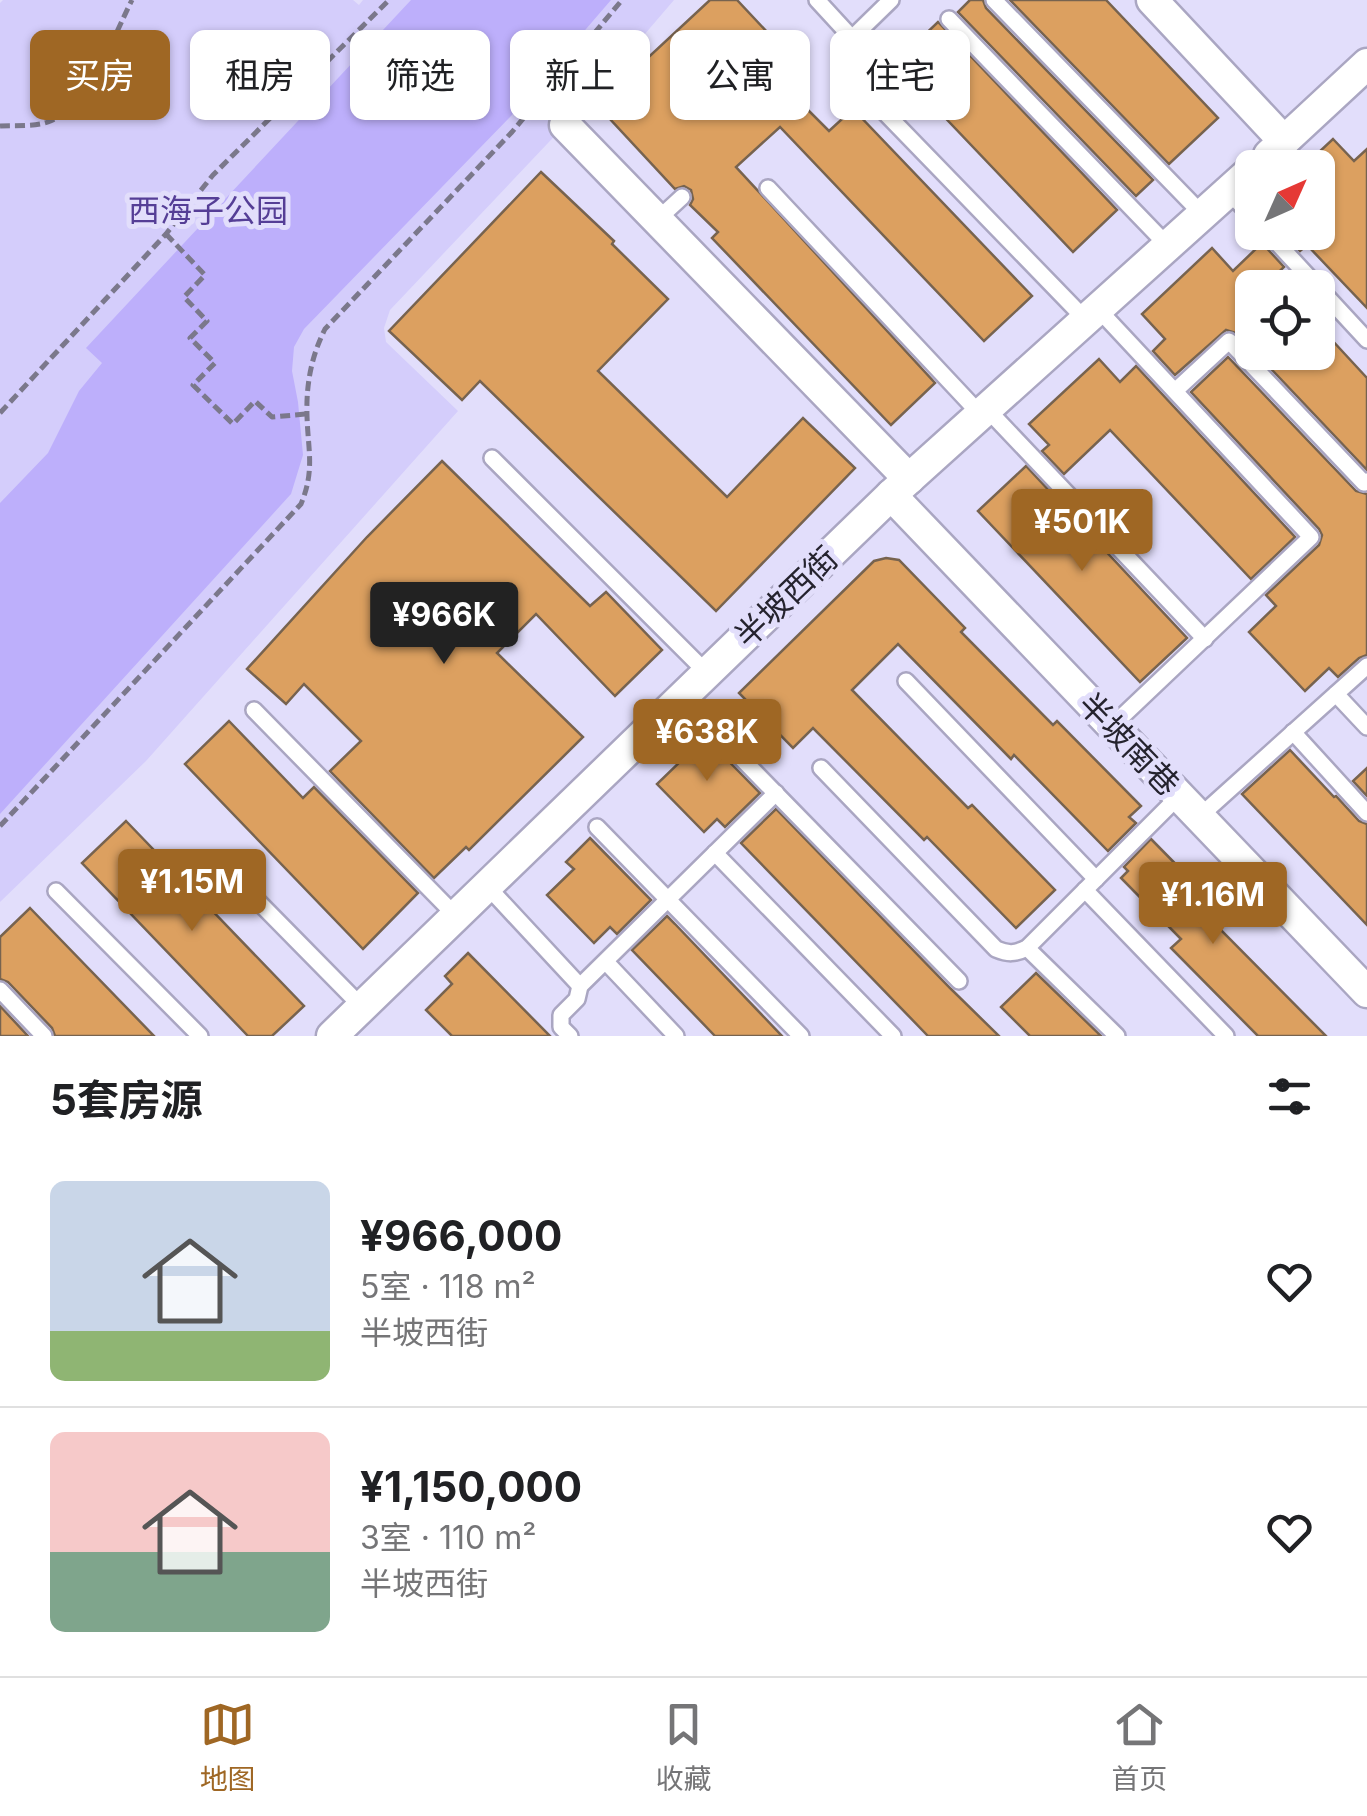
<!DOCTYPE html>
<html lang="zh">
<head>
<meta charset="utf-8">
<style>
	:root { --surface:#fff; --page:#f6f6f6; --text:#202124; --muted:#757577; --line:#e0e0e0; --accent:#9f6724 }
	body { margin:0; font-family:Inter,"Noto Sans SC",sans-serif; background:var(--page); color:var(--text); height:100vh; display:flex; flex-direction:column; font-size:38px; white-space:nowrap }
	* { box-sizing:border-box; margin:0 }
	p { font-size:32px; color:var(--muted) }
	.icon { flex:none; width:55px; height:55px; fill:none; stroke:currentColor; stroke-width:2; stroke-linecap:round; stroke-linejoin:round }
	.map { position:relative; height:1036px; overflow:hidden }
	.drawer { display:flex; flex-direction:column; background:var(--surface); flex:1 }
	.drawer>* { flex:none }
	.top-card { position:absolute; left:30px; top:30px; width:1308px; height:90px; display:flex; gap:20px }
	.needle { width:65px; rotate:45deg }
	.tools { position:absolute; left:1235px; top:150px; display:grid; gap:20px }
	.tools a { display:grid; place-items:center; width:100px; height:100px; border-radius:15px; background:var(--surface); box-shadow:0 2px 8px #0004; font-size:50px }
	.price { position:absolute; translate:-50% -85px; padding:0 22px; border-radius:10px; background:var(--accent); color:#fff; font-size:32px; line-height:65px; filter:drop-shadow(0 2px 5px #0008) }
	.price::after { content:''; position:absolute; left:50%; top:60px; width:30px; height:22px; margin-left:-15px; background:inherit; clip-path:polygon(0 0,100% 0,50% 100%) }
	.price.current { background:#222; color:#fff }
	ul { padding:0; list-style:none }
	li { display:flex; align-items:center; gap:30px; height:250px; padding:0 50px }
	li+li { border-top:2px solid var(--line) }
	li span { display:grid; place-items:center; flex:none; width:280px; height:200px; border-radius:15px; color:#555 }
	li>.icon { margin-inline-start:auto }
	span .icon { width:120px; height:120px; fill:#fffc; stroke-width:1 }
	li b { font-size:42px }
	h2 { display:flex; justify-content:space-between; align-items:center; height:120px; padding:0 50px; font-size:42px }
	.pill { padding:0 35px; border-radius:15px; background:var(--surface); box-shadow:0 2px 8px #0004; font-size:35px; line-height:90px }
	.pill.current { background:var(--accent); color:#fff }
	.tab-bar { display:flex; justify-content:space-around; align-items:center; height:140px; border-top:2px solid var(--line); background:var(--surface); font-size:28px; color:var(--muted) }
	.tab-bar a { display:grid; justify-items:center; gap:5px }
	.tab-bar .current { color:var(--accent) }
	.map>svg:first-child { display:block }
	.green { fill:#d4cdfb }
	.water { fill:#bdaffb }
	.building { fill:#dca060; stroke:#77634f; stroke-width:2.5 }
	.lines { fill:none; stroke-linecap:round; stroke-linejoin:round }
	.service-casing { stroke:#aaa6c2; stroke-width:20 }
	.minor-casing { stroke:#aaa6c2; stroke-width:35 }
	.path { stroke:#7b788b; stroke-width:5; stroke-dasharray:10 5; stroke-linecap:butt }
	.service { stroke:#fff; stroke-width:15 }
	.minor { stroke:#fff; stroke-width:30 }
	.labels { text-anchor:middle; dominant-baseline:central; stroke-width:10; stroke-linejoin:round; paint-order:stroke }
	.park-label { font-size:32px; fill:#553e96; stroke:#e2defb }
	.street-label { font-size:32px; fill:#25232e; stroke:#e2defb }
</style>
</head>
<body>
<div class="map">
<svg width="1367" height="1036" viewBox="0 0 1367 1036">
	<rect width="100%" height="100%" fill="#e2defb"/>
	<!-- green -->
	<polygon class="green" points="3,0 353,0 359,5 363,0 674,0 584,105 390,310 384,328 386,342 458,411 146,761 0,902 0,3"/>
	<!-- water -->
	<polygon class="water" points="411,0 611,0 511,116 304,329 294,347 292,371 298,402 303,455 291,494 0,814 0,503 48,453 79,391 102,363 86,348"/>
	<!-- building -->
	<g class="building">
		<polygon points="710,0 737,0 800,67 782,84 829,131 853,109 1032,296 984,341 780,127 736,167 935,383 891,425 712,238 718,232 690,205 693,199 691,190 684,186 675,189 597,105"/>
		<polygon points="970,0 983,0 986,8 1153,180 1136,196 958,12"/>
		<polygon points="1010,0 1106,0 1218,118 1169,164"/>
		<polygon points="938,22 1117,210 1073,252 894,64"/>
		<polygon points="1333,139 1354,161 1367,149 1367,308 1307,245 1300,251 1283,232 1318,232 1318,153"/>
		<polygon points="541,172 614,241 612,244 668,299 598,371 727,497 803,418 855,468 716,611 480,381 462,400 389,331"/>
		<polygon points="1262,243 1284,267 1262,288 1252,288 1252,349 1236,333 1226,330 1175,375 1153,351 1165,339 1142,314 1212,248 1233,271"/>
		<polygon points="1318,325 1367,378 1367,470 1255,352 1318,352"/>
		<polygon points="1228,357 1356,491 1367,494 1367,655 1359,658 1338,677 1329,668 1305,691 1249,632 1276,606 1266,595 1319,545 1322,535 1319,529 1191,392"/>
		<polygon points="1099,359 1120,382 1136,366 1295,537 1251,579 1110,430 1064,474 1042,451 1049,445 1029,424"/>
		<polygon points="442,461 590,606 606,592 662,650 615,696 536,614 497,653 583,737 469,850 466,847 434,878 330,771 361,741 304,684 286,704 247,669 367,537"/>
		<polygon points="1026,466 1187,638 1140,682 978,511"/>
		<polygon points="886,558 899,560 965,628 961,632 1053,725 1057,721 1141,806 1129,817 1136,823 1108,851 1014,755 1011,759 898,644 852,690 968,808 972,805 1055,890 1016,928 927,837 924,840 813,728 793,748 739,693 874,561"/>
		<polygon points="229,721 303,798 314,787 418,893 363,949 185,764"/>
		<polygon points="698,730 760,793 725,827 717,819 704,832 657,784 684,758 676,751"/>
		<polygon points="1290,750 1334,797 1336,796 1359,821 1367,824 1367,925 1242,794"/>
		<polygon points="1367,768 1367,796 1353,781"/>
		<polygon points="776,809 951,989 999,1036 928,1036 741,843"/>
		<polygon points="126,821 304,1006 272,1036 248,1036 82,863"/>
		<polygon points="590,838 651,900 617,934 610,927 594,943 547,895 574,869 566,862"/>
		<polygon points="1151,839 1215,904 1205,914 1326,1036 1258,1036 1171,948 1181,939 1121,878 1128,871 1124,867"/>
		<polygon points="30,908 154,1036 55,1036 52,1028 8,982 0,979 0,937"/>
		<polygon points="667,916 675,924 782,1036 715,1036 632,950"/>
		<polygon points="468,953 550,1036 452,1036 426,1010 452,984 445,976"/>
		<polygon points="1036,973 1101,1036 1030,1036 1001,1007"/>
		<polygon points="0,1006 28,1036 0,1036"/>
	</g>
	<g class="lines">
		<!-- service casing -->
		<g class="service-casing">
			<g id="service">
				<polyline points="817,0 852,38 891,0"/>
				<polyline points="994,0 1203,215"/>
				<polyline points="949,19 1168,246"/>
				<polyline points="862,89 1085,319"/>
				<polyline points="768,188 980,414"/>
				<polyline points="1229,192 1252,217"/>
				<polyline points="657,220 682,197"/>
				<polyline points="1267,232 1367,340"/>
				<polyline points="1098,309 1311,537 1112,726"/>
				<polyline points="1175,391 1229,341 1364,483 1367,481"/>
				<polyline points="986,408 1205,639"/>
				<polyline points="492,458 707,673"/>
				<polyline points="906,681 1096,879"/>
				<polyline points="1336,694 1367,727"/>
				<polyline points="254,710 456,916"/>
				<polyline points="704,720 959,981"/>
				<polyline points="1293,732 1367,813"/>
				<path d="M821 768 996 949C1008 954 1015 954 1027 948L1179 796"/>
				<polyline points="1199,817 1367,666"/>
				<polyline points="597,827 801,1036"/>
				<polyline points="715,853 893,1036"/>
				<polyline points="231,874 362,1007"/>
				<polyline points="487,886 580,986"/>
				<polyline points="1085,890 1226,1036"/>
				<polyline points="56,891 200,1036"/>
				<polyline points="1027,948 1117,1036"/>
				<polyline points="606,962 676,1036"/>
				<polyline points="0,990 44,1036"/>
				<polyline points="570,1036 561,1027 561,1015 577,999 580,986 776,793"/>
			</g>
		</g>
		<!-- minor casing -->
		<g class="minor-casing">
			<g id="minor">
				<polyline points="1152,0 1284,141"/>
				<polyline points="565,125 909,479"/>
				<polyline points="1269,155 1367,64"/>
				<polyline points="891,495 1367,992"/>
				<polyline points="332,1036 891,495 1252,170"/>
			</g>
		</g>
		<!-- path -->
		<g class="path">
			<path d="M0 126C14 125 34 127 48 122 89 107 113 37 132 0"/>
			<polyline points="166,234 205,275 184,297 207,321 190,338 215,363 193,385 233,424 255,401 272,417 306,414"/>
			<polyline points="0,413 166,234 213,175 389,0"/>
			<path d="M0 826 301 504C315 470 308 451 307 416 306 385 311 357 325 329L512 132 622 0"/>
		</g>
		<!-- service -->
		<use href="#service" class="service"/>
		<!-- minor -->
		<use href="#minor" class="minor"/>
	</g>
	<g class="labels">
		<!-- park labels -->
		<g class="park-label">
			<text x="208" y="210">西海子公园</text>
		</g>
		<!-- street labels -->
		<g class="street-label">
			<text transform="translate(786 597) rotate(-44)">半坡西街</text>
			<text transform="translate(1129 744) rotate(46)">半坡南巷</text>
		</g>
	</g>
</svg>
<div class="tools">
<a><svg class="needle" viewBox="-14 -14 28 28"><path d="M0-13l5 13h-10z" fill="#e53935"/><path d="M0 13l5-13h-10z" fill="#757577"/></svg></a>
<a><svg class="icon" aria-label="locate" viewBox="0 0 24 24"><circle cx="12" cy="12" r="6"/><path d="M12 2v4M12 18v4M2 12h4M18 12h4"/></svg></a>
</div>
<b class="price" style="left:1082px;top:574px">¥501K</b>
<b class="price current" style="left:444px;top:667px">¥966K</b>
<b class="price" style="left:707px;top:784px">¥638K</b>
<b class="price" style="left:192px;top:934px">¥1.15M</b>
<b class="price" style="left:1213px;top:947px">¥1.16M</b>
<div class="top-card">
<a class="pill current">买房</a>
<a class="pill">租房</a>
<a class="pill">筛选</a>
<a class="pill">新上</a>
<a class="pill">公寓</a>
<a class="pill">住宅</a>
</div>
</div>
<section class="drawer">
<h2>5套房源<svg class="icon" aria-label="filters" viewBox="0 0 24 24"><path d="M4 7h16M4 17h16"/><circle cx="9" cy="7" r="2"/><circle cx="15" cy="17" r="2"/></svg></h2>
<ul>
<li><span style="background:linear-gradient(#c9d6e8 75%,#8fb573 0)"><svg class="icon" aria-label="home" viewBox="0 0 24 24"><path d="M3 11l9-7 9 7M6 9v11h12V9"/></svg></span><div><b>¥966,000</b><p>5室 · 118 m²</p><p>半坡西街</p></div><svg class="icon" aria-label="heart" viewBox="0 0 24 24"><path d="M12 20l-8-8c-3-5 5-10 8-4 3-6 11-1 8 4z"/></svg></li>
<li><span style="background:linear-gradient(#f6c9c9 60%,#7fa58c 0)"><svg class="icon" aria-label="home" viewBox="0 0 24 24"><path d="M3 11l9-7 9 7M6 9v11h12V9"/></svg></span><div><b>¥1,150,000</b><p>3室 · 110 m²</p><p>半坡西街</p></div><svg class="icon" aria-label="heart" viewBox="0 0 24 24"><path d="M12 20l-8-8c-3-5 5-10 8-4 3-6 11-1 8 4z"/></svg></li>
</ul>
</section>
<nav class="tab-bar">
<a class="current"><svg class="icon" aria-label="map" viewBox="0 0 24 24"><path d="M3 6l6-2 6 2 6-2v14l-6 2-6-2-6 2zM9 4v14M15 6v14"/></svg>地图</a>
<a><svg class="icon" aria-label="saved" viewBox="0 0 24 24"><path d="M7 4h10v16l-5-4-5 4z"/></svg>收藏</a>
<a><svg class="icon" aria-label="home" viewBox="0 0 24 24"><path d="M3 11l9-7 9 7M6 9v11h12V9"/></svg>首页</a>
</nav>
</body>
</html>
